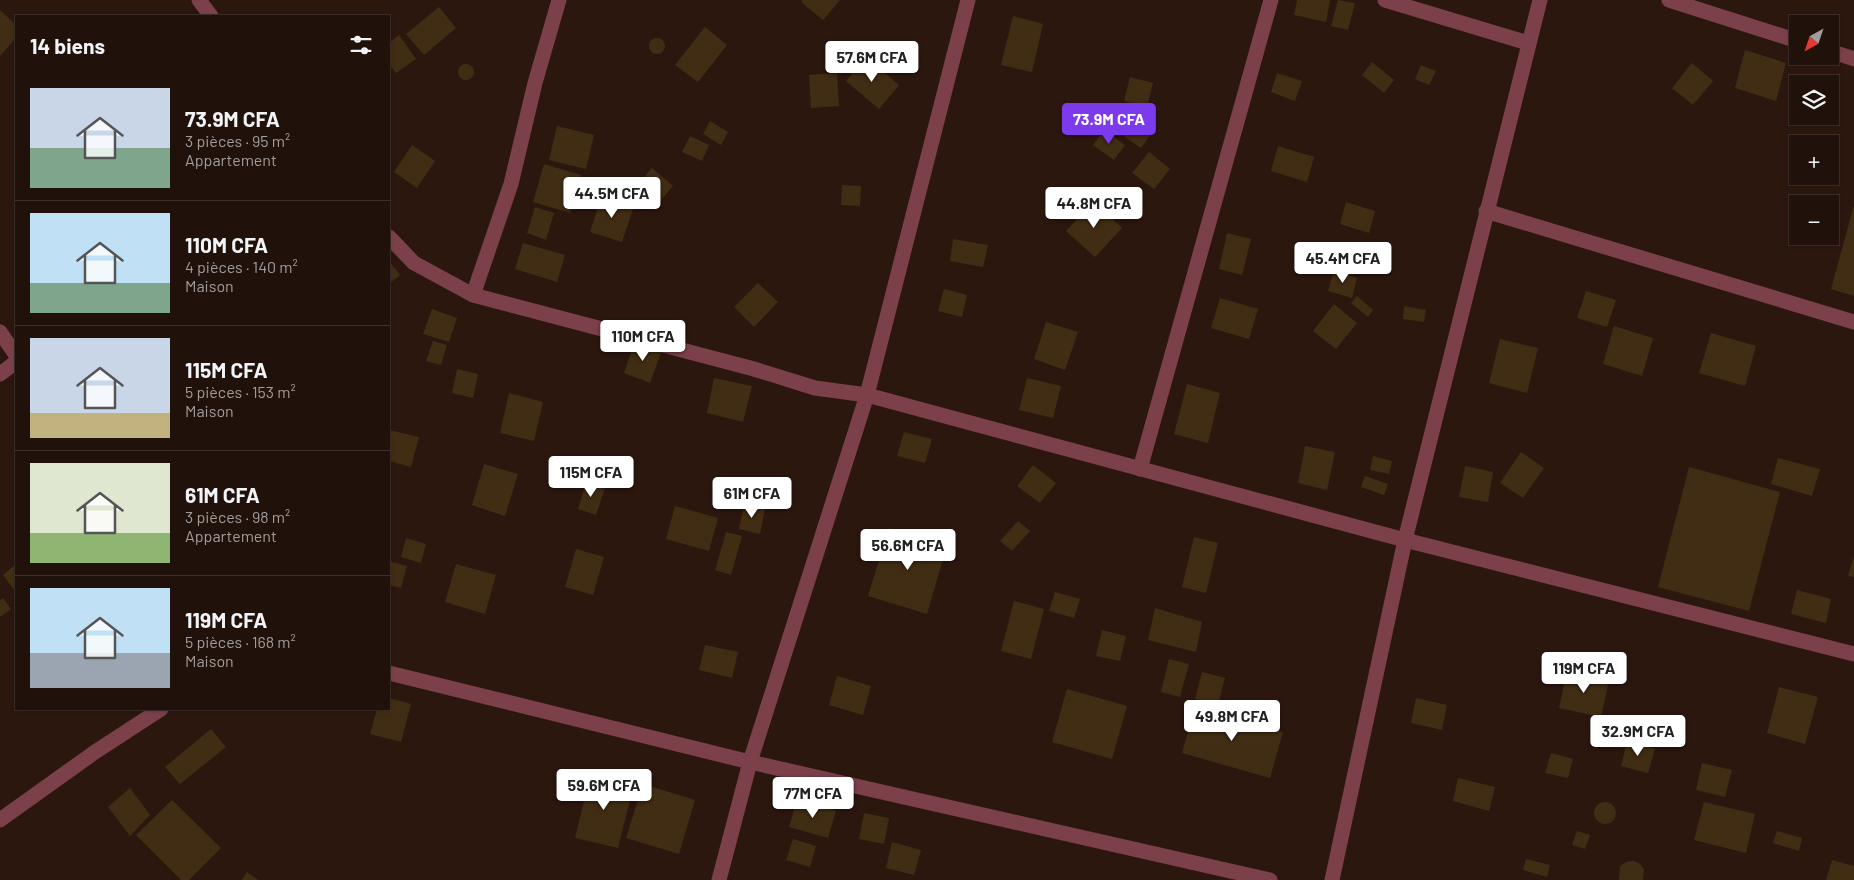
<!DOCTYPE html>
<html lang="fr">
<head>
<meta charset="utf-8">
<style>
	:root { --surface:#21110b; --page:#2d1f19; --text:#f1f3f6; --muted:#a29d9d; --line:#3e312c; --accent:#7c3aed }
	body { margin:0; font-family:Barlow,sans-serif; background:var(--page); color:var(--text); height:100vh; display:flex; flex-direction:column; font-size:19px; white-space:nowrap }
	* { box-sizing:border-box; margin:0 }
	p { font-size:16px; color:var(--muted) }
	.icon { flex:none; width:28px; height:28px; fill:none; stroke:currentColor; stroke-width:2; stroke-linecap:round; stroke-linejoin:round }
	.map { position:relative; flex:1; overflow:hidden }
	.sheet { position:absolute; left:15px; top:15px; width:375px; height:695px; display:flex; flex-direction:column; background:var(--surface); border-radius:0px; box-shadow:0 1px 4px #0004,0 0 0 1px var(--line) }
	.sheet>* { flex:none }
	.needle { width:32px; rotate:220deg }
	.fabs { position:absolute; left:1789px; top:15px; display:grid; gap:10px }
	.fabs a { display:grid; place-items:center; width:50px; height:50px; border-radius:0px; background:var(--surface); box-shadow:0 1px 4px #0004,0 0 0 1px var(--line); font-size:25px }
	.price { position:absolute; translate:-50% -42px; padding:0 11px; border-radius:5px; background:#fff; color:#222; font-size:16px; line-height:32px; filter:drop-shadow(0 1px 2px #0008) }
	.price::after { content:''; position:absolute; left:50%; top:30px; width:15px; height:11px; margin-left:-8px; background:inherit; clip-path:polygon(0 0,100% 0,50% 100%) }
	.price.active { background:var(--accent); color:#fff }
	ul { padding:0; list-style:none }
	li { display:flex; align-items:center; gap:15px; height:125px; padding:0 15px }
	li+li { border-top:1px solid var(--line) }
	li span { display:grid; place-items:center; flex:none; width:140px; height:100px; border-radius:0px; color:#555 }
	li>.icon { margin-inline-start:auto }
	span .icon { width:60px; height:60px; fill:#fffc; stroke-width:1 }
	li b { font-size:21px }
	h2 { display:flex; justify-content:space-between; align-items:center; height:60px; padding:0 15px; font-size:21px }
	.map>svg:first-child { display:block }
	.building { fill:#412d13 }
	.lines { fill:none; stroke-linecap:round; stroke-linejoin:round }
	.street { stroke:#7c404b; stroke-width:15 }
</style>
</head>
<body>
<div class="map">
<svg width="1854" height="880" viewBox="0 0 1854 880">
	<rect width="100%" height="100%" fill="#2c170f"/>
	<!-- building -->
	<g class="building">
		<polygon points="802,0 840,0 823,20 801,2"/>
		<polygon points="1297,0 1330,0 1326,22 1294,15"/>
		<polygon points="1338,0 1355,3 1348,30 1331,26"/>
		<polygon points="439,7 456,28 424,55 406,34"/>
		<polygon points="0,10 16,25 16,38 0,56"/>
		<polygon points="1013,16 1043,24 1032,72 1001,65"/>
		<polygon points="705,27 727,45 698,82 675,65"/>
		<polygon points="399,35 416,59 396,73 389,64 389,43"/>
		<circle cx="657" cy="46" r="8"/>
		<polygon points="1745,50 1786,63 1776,101 1735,88"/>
		<polygon points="866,57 899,85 879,109 846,81"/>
		<polygon points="1372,62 1394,80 1384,93 1362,75"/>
		<polygon points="1692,63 1713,81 1693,105 1672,88"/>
		<circle cx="466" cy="72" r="8"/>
		<polygon points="1421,65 1436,71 1429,85 1415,79"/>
		<polygon points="837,73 839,106 811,108 809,75"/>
		<polygon points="1277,73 1302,81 1295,101 1271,92"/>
		<polygon points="1130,77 1153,83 1147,107 1124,101"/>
		<polygon points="1135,117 1154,130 1141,148 1122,135"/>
		<polygon points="710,121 728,132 721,145 703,134"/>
		<polygon points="557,126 594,135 586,169 549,160"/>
		<polygon points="1104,130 1125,145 1114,160 1093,145"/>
		<polygon points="690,136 709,145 702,161 682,152"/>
		<polygon points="412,145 435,161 417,188 394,172"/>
		<polygon points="1278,146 1314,157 1307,182 1271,171"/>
		<polygon points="1149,152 1170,169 1154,189 1132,173"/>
		<polygon points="544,164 581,175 570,213 533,202"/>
		<polygon points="652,168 673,186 654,208 633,190"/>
		<polygon points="842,185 861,186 860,206 841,205"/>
		<polygon points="602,195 634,206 622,242 590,232"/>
		<polygon points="1094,201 1122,228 1095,257 1066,231"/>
		<polygon points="1346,202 1375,211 1369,233 1340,224"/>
		<polygon points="1854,205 1854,296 1831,289"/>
		<polygon points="535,207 554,213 546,240 527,233"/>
		<polygon points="1227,233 1251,239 1242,275 1219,269"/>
		<polygon points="953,239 988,245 983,267 950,261"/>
		<polygon points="523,243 565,255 557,282 515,269"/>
		<polygon points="389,261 400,275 389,284"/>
		<polygon points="1334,270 1357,278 1352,298 1328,291"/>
		<polygon points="758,283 778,302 754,327 734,307"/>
		<polygon points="944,289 967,295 962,317 938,311"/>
		<polygon points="1586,291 1616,300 1607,327 1577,318"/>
		<polygon points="1357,296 1373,310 1368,317 1351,303"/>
		<polygon points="1220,298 1258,309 1249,339 1211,328"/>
		<polygon points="1334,304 1357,323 1336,349 1313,331"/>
		<polygon points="1404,306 1426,310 1424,322 1403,319"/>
		<polygon points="432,309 457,318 449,342 423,334"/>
		<polygon points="1046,322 1078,332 1065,370 1034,359"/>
		<polygon points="1614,326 1653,338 1642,376 1603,364"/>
		<polygon points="1711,333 1756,346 1745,386 1699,373"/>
		<polygon points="1500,339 1538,348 1527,393 1489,383"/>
		<polygon points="433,341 447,345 441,365 426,361"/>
		<polygon points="635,341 662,350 650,383 624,373"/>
		<polygon points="457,369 478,374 473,398 452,393"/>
		<polygon points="714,378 752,386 743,422 707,413"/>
		<polygon points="1027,378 1061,386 1053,418 1019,410"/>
		<polygon points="1187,384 1220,393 1208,443 1174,434"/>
		<polygon points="509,393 543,402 534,441 500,433"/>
		<polygon points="389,430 419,437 411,467 389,461"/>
		<polygon points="904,432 932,439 925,463 897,456"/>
		<polygon points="1305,446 1335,452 1327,490 1298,483"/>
		<polygon points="1521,452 1544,468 1523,498 1500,483"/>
		<polygon points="1373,456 1392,461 1389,474 1370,470"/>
		<polygon points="1778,458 1820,469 1812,496 1771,484"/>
		<polygon points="484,464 518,474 505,516 472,505"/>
		<polygon points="1033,465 1056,483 1040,503 1017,486"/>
		<polygon points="1465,466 1493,472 1488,502 1459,497"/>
		<polygon points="1689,467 1780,492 1749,611 1658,587"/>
		<polygon points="1365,476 1388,484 1384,495 1361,487"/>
		<polygon points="586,482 605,488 596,515 578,509"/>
		<polygon points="744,505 765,509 760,534 739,529"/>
		<polygon points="675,506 718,518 709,551 666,539"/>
		<polygon points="1018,521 1030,531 1012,551 1000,541"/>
		<polygon points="889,528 947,546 927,614 868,596"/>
		<polygon points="726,532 742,536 731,575 715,570"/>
		<polygon points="1194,537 1218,543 1206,593 1182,587"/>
		<polygon points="406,538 426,544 421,563 401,557"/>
		<polygon points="576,549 604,557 593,595 565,587"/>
		<polygon points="1854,556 1854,577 1848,576"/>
		<polygon points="389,561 407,566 401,588 389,585"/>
		<polygon points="16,564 16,592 3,575"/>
		<polygon points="456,564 496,575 485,614 445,602"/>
		<polygon points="1797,590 1831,599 1826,623 1791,614"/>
		<polygon points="1055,592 1080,599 1074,618 1049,611"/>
		<polygon points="3,598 11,609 0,617 0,600"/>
		<polygon points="1014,601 1044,609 1031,659 1001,651"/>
		<polygon points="1155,608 1202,622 1196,652 1148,640"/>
		<polygon points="1102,630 1126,636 1120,661 1096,656"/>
		<polygon points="705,645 738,652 732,678 699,670"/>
		<polygon points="1169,659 1189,664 1180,697 1161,692"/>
		<polygon points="1567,671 1609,680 1601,717 1559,708"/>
		<polygon points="1202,672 1225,678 1218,705 1195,699"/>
		<polygon points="837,676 871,686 863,715 829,705"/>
		<polygon points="1779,687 1818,697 1805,744 1767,733"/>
		<polygon points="1067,689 1127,706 1112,759 1052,742"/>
		<polygon points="389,698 411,704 401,742 370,734 377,709 389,709"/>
		<polygon points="1416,698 1447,705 1442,730 1411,723"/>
		<polygon points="1195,707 1283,732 1270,778 1182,753"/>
		<polygon points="211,729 226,747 180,784 165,767"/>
		<polygon points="1627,742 1655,749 1648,773 1621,766"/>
		<polygon points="1551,753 1573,759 1568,778 1545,773"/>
		<polygon points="1702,763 1732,770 1725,797 1696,790"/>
		<polygon points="591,773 634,784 618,848 575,838"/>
		<polygon points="1458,778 1495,787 1489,811 1453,801"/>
		<polygon points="643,784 695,800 679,854 626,838"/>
		<polygon points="130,788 150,815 130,836 108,807"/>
		<polygon points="172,800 221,848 189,880 181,880 136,835"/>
		<polygon points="797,800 836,811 828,838 789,827"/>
		<polygon points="1704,802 1755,814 1746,853 1694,840"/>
		<circle cx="1605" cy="813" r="11"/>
		<polygon points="864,813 889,818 884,844 859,839"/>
		<polygon points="1577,831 1590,835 1585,849 1572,845"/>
		<polygon points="1777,831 1802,838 1799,851 1773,843"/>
		<polygon points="793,839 816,846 810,867 786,860"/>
		<polygon points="892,842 921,850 914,875 886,868"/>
		<polygon points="1526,859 1550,865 1547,877 1523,870"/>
		<polygon points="1832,860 1854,866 1854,880 1826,880"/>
		<polygon points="1633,861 1639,863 1644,869 1643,880 1619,880 1620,866 1626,862"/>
		<polygon points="247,872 258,880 242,880"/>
	</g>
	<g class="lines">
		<!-- street -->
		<g class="street">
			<polyline points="199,0 211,16"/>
			<polyline points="1385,0 1528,43"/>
			<polyline points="1669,0 1798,41"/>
			<polyline points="1830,51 1854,59"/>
			<polyline points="1486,211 1854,322"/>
			<polyline points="389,237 414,263 473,295 511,184 535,83 559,0"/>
			<polyline points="473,295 754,369 815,388 867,395 1405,540 1854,654"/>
			<polyline points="0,332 16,355"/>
			<polyline points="0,374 16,362"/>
			<polyline points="1140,469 1271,0"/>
			<polyline points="389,673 750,762 1270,880"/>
			<polyline points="0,820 95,752 161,709"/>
			<polyline points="719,880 750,762 867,395 968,0"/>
			<polyline points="1332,880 1405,540 1540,0"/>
		</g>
	</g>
</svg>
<div class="fabs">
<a><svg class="needle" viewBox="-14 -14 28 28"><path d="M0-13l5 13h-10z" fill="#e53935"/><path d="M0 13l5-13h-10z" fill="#a29d9d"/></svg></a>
<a><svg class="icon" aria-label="layers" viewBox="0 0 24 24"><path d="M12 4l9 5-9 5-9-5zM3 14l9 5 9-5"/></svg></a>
<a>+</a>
<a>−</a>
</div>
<b class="price" style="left:872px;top:83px">57.6M CFA</b>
<b class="price active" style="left:1109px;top:145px">73.9M CFA</b>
<b class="price" style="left:612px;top:219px">44.5M CFA</b>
<b class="price" style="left:1094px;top:229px">44.8M CFA</b>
<b class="price" style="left:1343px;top:284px">45.4M CFA</b>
<b class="price" style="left:643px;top:362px">110M CFA</b>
<b class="price" style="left:591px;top:498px">115M CFA</b>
<b class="price" style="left:752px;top:519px">61M CFA</b>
<b class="price" style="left:908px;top:571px">56.6M CFA</b>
<b class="price" style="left:1584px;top:694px">119M CFA</b>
<b class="price" style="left:1232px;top:742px">49.8M CFA</b>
<b class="price" style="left:1638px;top:757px">32.9M CFA</b>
<b class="price" style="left:604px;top:811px">59.6M CFA</b>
<b class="price" style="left:813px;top:819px">77M CFA</b>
<section class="sheet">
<h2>14 biens<svg class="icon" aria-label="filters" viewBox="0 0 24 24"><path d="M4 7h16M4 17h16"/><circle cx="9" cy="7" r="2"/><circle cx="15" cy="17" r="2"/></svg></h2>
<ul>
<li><span style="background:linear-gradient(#c9d6e8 60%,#7fa58c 0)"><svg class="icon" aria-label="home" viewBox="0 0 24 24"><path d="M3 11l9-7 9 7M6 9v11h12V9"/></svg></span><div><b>73.9M CFA</b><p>3 pièces · 95 m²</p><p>Appartement</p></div></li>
<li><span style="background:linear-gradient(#bfe0f5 70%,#7fa58c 0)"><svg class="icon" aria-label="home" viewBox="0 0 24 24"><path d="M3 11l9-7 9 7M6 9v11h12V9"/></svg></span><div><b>110M CFA</b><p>4 pièces · 140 m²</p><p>Maison</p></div></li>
<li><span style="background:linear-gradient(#c9d6e8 75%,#c2b280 0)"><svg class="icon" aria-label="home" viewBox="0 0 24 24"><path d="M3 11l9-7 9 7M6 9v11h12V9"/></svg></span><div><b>115M CFA</b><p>5 pièces · 153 m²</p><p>Maison</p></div></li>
<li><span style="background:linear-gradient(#dfe7d0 70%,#8fb573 0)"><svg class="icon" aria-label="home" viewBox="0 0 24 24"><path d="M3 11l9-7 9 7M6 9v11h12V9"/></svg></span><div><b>61M CFA</b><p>3 pièces · 98 m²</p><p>Appartement</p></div></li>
<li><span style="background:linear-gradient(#bfe0f5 65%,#9aa5b1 0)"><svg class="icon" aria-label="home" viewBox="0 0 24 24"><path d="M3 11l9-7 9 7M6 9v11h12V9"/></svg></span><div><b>119M CFA</b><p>5 pièces · 168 m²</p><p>Maison</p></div></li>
</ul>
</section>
</div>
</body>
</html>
